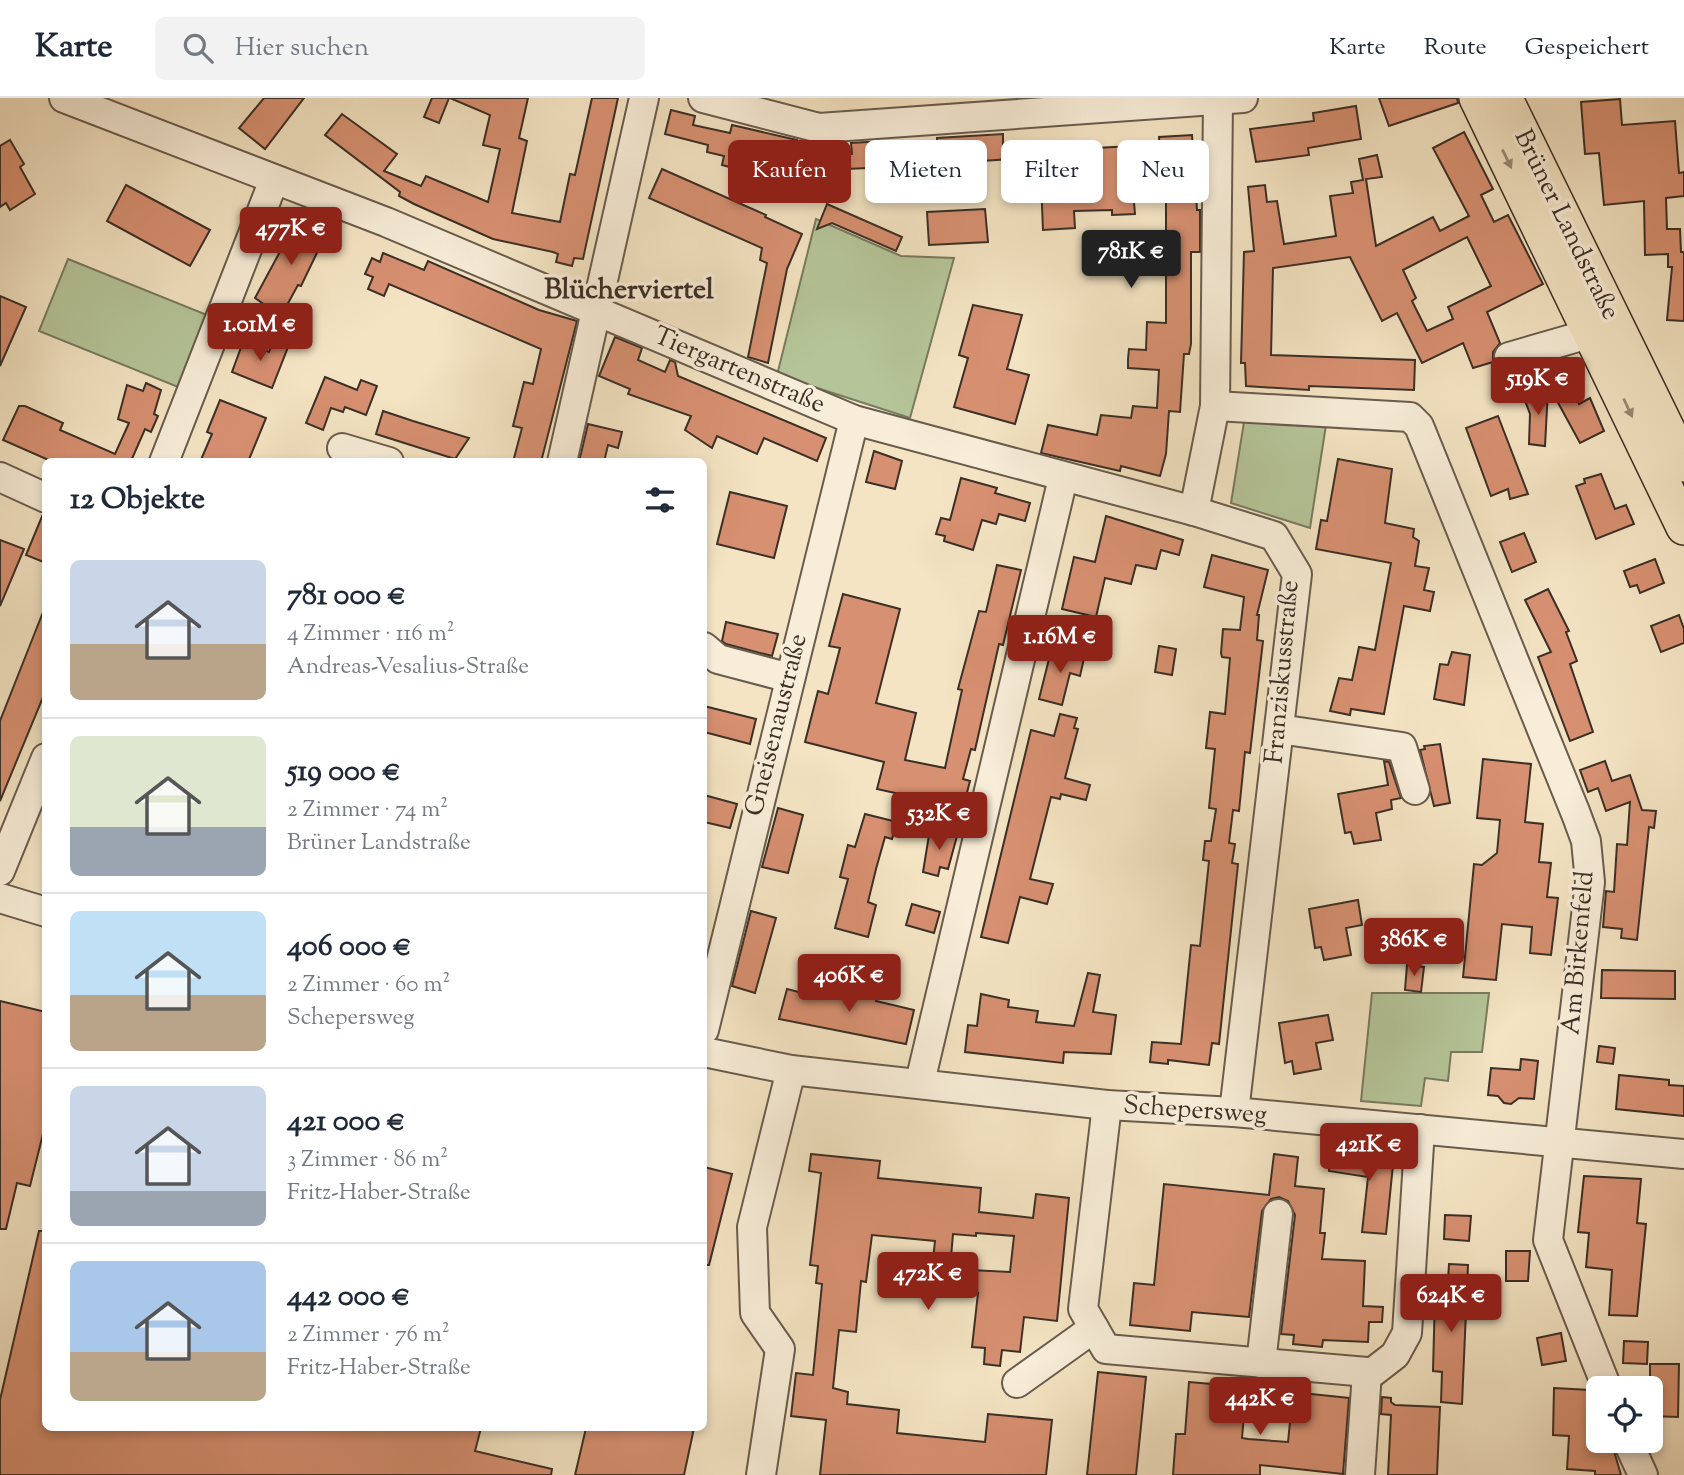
<!DOCTYPE html>
<html lang="de">
<head>
<meta charset="utf-8">
<style>
	:root { --surface:#fff; --page:#f2f2f3; --text:#1f2937; --muted:#747a83; --line:#e0e1e3; --accent:#8f2418 }
	body { margin:0; font-family:"Sorts Mill Goudy",serif; background:var(--page); color:var(--text); height:100vh; display:flex; flex-direction:column; font-size:26px; white-space:nowrap }
	* { box-sizing:border-box; margin:0 }
	p { font-size:23px; color:var(--muted) }
	.icon { flex:none; width:38px; height:38px; fill:none; stroke:currentColor; stroke-width:2; stroke-linecap:round; stroke-linejoin:round }
	.map { position:relative; flex:1; overflow:hidden }
	.drawer { position:absolute; left:42px; top:360px; width:665px; height:973px; display:flex; flex-direction:column; background:var(--surface); border-radius:10px; box-shadow:0 4px 10px #0003 }
	.drawer>* { flex:none }
	.banner { position:absolute; left:728px; top:42px; width:665px; height:63px; display:flex; gap:14px }
	.buttons { position:absolute; left:1586px; top:1278px; display:grid; gap:14px }
	.buttons a { display:grid; place-items:center; width:77px; height:77px; border-radius:10px; background:var(--surface); box-shadow:0 4px 10px #0003; font-size:35px }
	.price { position:absolute; translate:-50% -60px; padding:0 16px; border-radius:7px; background:var(--accent); color:#fff; font-size:23px; line-height:46px; filter:drop-shadow(0 2px 4px #0008) }
	.price::after { content:''; position:absolute; left:50%; top:42px; width:21px; height:16px; margin-left:-10px; background:inherit; clip-path:polygon(0 0,100% 0,50% 100%) }
	.price.selected { background:#222; color:#fff }
	ul { padding:0; list-style:none }
	li { display:flex; align-items:center; gap:21px; height:175px; padding:0 28px }
	li+li { border-top:2px solid var(--line) }
	li span { display:grid; place-items:center; flex:none; width:196px; height:140px; border-radius:10px; color:#555 }
	li>.icon { margin-inline-start:auto }
	span .icon { width:84px; height:84px; fill:#fffc; stroke-width:1 }
	li b { font-size:30px }
	h2 { display:flex; justify-content:space-between; align-items:center; height:84px; padding:0 28px; font-size:30px }
	.chip { padding:0 24px; border-radius:10px; background:var(--surface); box-shadow:0 4px 10px #0003; font-size:24px; line-height:63px }
	.chip.selected { background:var(--accent); color:#fff }
	header { display:flex; align-items:center; gap:42px; box-sizing:border-box; height:98px; padding:0 35px; background:var(--surface); border-bottom:2px solid var(--line) }
	header strong { font-size:33px }
	nav { display:flex; gap:38px; margin-inline-start:auto; font-size:24px }
	.search { width:490px; height:63px; background:var(--page); display:flex; align-items:center; gap:18px; box-sizing:border-box; padding:0 24px; border-radius:10px; color:var(--muted); font-size:26px }
	.map>svg:first-child { display:block }
	.green { fill:#b5c599; stroke:#787a60; stroke-width:2 }
	.building { fill:#d79071; stroke:#3b2f26; stroke-width:2; fill-rule:evenodd }
	.lines { fill:none; stroke-linecap:round; stroke-linejoin:round }
	.minor-casing { stroke:#695c4d; stroke-width:32 }
	.major-casing { stroke:#3b2f26; stroke-width:38 }
	.minor { stroke:#f8edd8; stroke-width:28 }
	.major { stroke:#f4e4c3; stroke-width:35 }
	.oneway { fill:#988a74 }
	.labels { text-anchor:middle; dominant-baseline:central; stroke-width:7; stroke-linejoin:round; paint-order:stroke }
	.street-label { font-size:26px; fill:#3b2f26; stroke:#f8edd8 }
	.neighbourhood-label { font-size:28px; font-weight:bold; fill:#3b2f26; stroke:#f8edd8 }
</style>
</head>
<body>
<header>
<strong>Karte</strong>
<div class="search"><svg class="icon" aria-label="search" viewBox="0 0 24 24"><circle cx="10" cy="10" r="6"/><path d="M15 15l6 6"/></svg>Hier suchen</div>
<nav><a>Karte</a><a>Route</a><a>Gespeichert</a></nav>
</header>
<div class="map">
<svg width="1684" height="1377" viewBox="0 0 1684 1377">
	<rect width="100%" height="100%" fill="#f4e4c3"/>
	<filter id="stains"><feTurbulence type="fractalNoise" baseFrequency=".00286" numOctaves="4"/><feColorMatrix values="0 0 0 0 .2 0 0 0 0 .09 0 0 0 0 .02 0 0 0 .5 -.17"/></filter>
	<radialGradient id="worn" r=".72"><stop offset=".6" stop-color="#630" stop-opacity="0"/><stop offset="1" stop-color="#630" stop-opacity=".3"/></radialGradient>
	<!-- green -->
	<g class="green">
		<polygon points="816,121 901,158 954,160 910,320 777,277"/>
		<polygon points="68,161 207,217 178,289 39,233"/>
		<polygon points="1244,324 1326,327 1310,430 1231,405"/>
		<polygon points="1372,895 1489,895 1482,954 1451,954 1448,983 1425,980 1421,1008 1361,1003"/>
	</g>
	<!-- building -->
	<g class="building">
		<polygon points="264,0 304,0 265,51 239,30"/>
		<polygon points="432,0 449,0 439,25 424,19"/>
		<polygon points="450,0 528,0 519,40 527,43 512,115 560,124 570,76 575,77 592,0 618,0 583,161 574,160 572,168 556,164 558,156 553,154 493,141 414,106 399,98 400,94 325,37 342,16 397,56 384,73 421,88 426,78 488,104 500,51 483,47 490,17"/>
		<polygon points="1379,0 1457,0 1458,5 1389,28"/>
		<polygon points="1620,1 1622,27 1675,23 1679,75 1684,74 1684,98 1666,100 1667,131 1680,131 1681,154 1684,154 1684,223 1667,222 1672,169 1668,169 1668,156 1645,157 1644,103 1604,107 1599,55 1585,56 1581,4"/>
		<polygon points="1356,8 1361,41 1308,50 1309,57 1256,64 1250,31 1314,23 1313,15"/>
		<polygon points="671,12 695,18 693,27 730,35 732,27 797,42 788,80 776,81 722,67 724,58 707,54 708,47 665,36"/>
		<path d="M1464 34 1493 91 1481 97 1494 124 1508 117 1543 186 1487 214 1500 245 1493 254V264L1473 270 1463 245 1422 265 1397 215 1382 223 1350 159 1273 170 1271 257 1415 262 1414 292 1309 288V292L1246 288 1245 265H1241L1244 154 1254 153 1248 89 1265 87 1267 104 1277 103 1284 146 1336 138 1330 98 1353 95 1351 84 1363 82 1359 61 1377 57 1382 79 1366 81 1376 148 1433 119 1440 133 1469 118 1433 50ZM1467 139 1491 188 1448 209 1453 221 1427 233 1412 203 1416 200 1403 172Z"/>
		<polygon points="1003,36 1003,47 1011,47 1012,61 981,63 982,73 962,74 962,64 931,66 930,51 938,51 937,40"/>
		<polygon points="1192,37 1197,112 1200,112 1200,154 1191,154 1191,246 1189,256 1184,256 1180,314 1169,313 1166,356 1160,378 1121,368 1120,373 1041,355 1048,327 1097,337 1101,317 1131,320 1133,308 1157,310 1159,272 1128,270 1128,261 1129,251 1146,252 1147,224 1166,225 1166,91 1133,93 1135,116 1112,117 1112,112 1074,113 1075,130 1043,132 1041,84 1012,86 1011,67 1098,62 1097,50 1130,48 1132,72 1161,71 1159,39"/>
		<polygon points="10,42 24,66 20,69 35,96 10,112 6,105 0,109 0,48"/>
		<polygon points="884,43 885,54 893,54 893,69 845,71 844,57 852,56 851,45"/>
		<polygon points="662,71 766,117 765,119 802,136 787,171 768,265 748,259 767,165 760,162 762,150 649,100"/>
		<polygon points="126,87 210,132 190,168 107,123"/>
		<polygon points="827,106 902,139 896,153 832,125 817,131"/>
		<polygon points="985,111 988,144 929,147 927,114"/>
		<polygon points="297,122 327,134 301,188 298,187 281,218 255,200"/>
		<polygon points="383,155 424,172 428,163 539,212 577,223 541,364 513,364 522,330 513,328 524,284 533,286 541,251 389,186 384,198 368,191 373,179 365,176 372,160 380,164"/>
		<polygon points="0,198 26,209 0,268"/>
		<polygon points="973,207 1022,217 1007,271 1029,277 1015,326 954,309 968,260 959,257"/>
		<polygon points="615,239 642,250 638,262 665,274 670,262 675,264 678,278 826,340 817,363 764,340 757,356 717,338 712,350 685,332 691,318 628,296 630,291 599,278"/>
		<polygon points="273,243 288,249 272,290 232,274 243,244 269,254"/>
		<polygon points="325,279 357,292 361,282 377,288 366,317 345,309 343,314 331,310 323,332 306,325"/>
		<polygon points="1569,284 1579,306 1590,300 1604,333 1580,345 1550,290"/>
		<polygon points="146,285 161,292 154,316 158,318 151,334 145,331 131,363 134,364 53,364 3,342 19,308 25,308 63,325 60,332 115,356 129,325 118,321 127,287 143,293"/>
		<polygon points="1548,291 1545,348 1529,346 1530,316 1524,300"/>
		<polygon points="220,302 266,320 248,364 200,364 212,336 207,334"/>
		<polygon points="383,313 413,323 469,340 455,361 376,336"/>
		<polygon points="1498,318 1528,396 1510,401 1508,391 1491,398 1466,330"/>
		<polygon points="588,326 622,334 618,350 608,347 604,364 579,364"/>
		<polygon points="874,353 902,363 895,391 866,384"/>
		<polygon points="1338,361 1392,371 1385,425 1414,431 1413,439 1419,443 1415,468 1429,470 1424,492 1434,494 1430,513 1404,508 1384,616 1351,611 1350,617 1330,613 1339,580 1352,582 1359,549 1375,552 1391,465 1316,451 1321,422 1327,423"/>
		<polygon points="1601,376 1615,411 1626,407 1634,426 1596,441 1576,388 1585,385 1584,381"/>
		<polygon points="961,380 997,390 995,395 1030,405 1025,423 999,416 996,426 982,422 973,452 944,443 945,438 936,436 941,420 950,422"/>
		<polygon points="730,394 787,408 774,460 717,446"/>
		<polygon points="43,416 46,416 46,465 26,457"/>
		<polygon points="1106,418 1183,442 1179,457 1161,452 1156,471 1136,467 1131,486 1105,480 1096,519 1062,511 1074,459 1095,464"/>
		<polygon points="1524,435 1536,464 1512,474 1500,444"/>
		<polygon points="0,442 24,451 0,508"/>
		<polygon points="1212,457 1268,472 1257,517 1259,517 1257,542 1263,543 1250,655 1245,654 1239,713 1233,712 1229,745 1235,746 1232,765 1238,766 1219,946 1212,945 1209,967 1168,962 1168,966 1150,964 1152,944 1181,946 1191,847 1200,848 1209,763 1203,762 1205,743 1211,743 1216,711 1209,710 1215,651 1206,650 1210,614 1225,616 1230,560 1222,559 1221,555 1223,531 1240,532 1244,499 1204,489"/>
		<polygon points="1655,461 1664,485 1640,495 1637,487 1630,489 1624,473"/>
		<polygon points="997,467 1021,472 1003,547 999,546 975,652 971,651 963,681 970,683 963,710 877,691 884,664 805,644 818,593 828,596 840,550 829,548 843,496 900,511 876,605 916,615 905,662 945,670 962,592 958,591 979,513 986,514"/>
		<polygon points="1548,491 1569,533 1566,534 1577,563 1570,566 1593,634 1570,643 1538,559 1551,554 1525,502"/>
		<polygon points="45,509 46,592 0,703 0,623"/>
		<polygon points="1679,517 1684,531 1684,545 1661,554 1651,528"/>
		<polygon points="726,524 778,536 772,558 726,546 722,543"/>
		<polygon points="1159,548 1176,551 1172,577 1155,574"/>
		<polygon points="1057,550 1085,556 1080,578 1070,575 1062,607 1039,601 1050,557 1055,558"/>
		<polygon points="1452,554 1470,557 1464,607 1434,601 1440,566 1448,567"/>
		<polygon points="704,608 756,621 750,646 704,634"/>
		<polygon points="1060,616 1077,620 1074,630 1078,631 1065,680 1090,687 1086,702 1061,696 1060,701 1051,699 1030,781 1053,786 1047,806 1020,799 1008,845 981,839 1031,632 1054,638"/>
		<polygon points="1440,646 1450,705 1434,708 1420,652 1425,651 1424,648"/>
		<polygon points="1483,661 1531,666 1525,724 1543,726 1539,764 1551,765 1547,799 1558,800 1551,857 1530,855 1532,829 1502,826 1496,882 1463,879 1474,766 1482,767 1497,755 1500,722 1477,720"/>
		<polygon points="1384,663 1389,664 1401,700 1391,702 1392,711 1376,715 1381,742 1354,746 1351,734 1345,735 1338,696 1388,687"/>
		<polygon points="1605,663 1612,683 1630,677 1642,712 1656,713 1654,730 1649,729 1637,842 1621,840 1622,831 1603,829 1606,793 1614,794 1617,746 1627,747 1630,704 1606,713 1598,690 1588,694 1580,672"/>
		<polygon points="704,697 737,706 730,730 704,724"/>
		<polygon points="778,710 803,717 788,775 762,769"/>
		<polygon points="865,716 897,724 892,741 885,739 876,771 868,804 876,807 868,839 835,830 848,781 840,779 848,747 855,749"/>
		<polygon points="930,731 957,738 948,771 940,769 938,778 923,774"/>
		<polygon points="1358,802 1362,827 1346,830 1351,857 1324,862 1321,849 1315,850 1309,811"/>
		<polygon points="912,806 940,814 934,835 906,827"/>
		<polygon points="751,813 776,820 755,895 732,888"/>
		<polygon points="1407,867 1424,869 1421,894 1405,892"/>
		<polygon points="1602,872 1675,873 1675,901 1601,900"/>
		<polygon points="1088,875 1100,877 1093,914 1116,917 1111,956 1064,954 1063,965 965,954 968,927 977,928 981,896 1009,902 1008,909 1038,913 1036,924 1074,928"/>
		<polygon points="850,888 878,893 876,903 914,912 906,946 779,921 787,891 814,898 815,893 834,898 835,892 849,894"/>
		<polygon points="0,903 46,914 46,1024 30,1088 17,1085 6,1131 0,1131"/>
		<polygon points="1328,917 1333,942 1316,945 1321,971 1294,976 1292,963 1285,965 1279,925"/>
		<polygon points="1599,948 1615,950 1613,966 1597,964"/>
		<polygon points="1521,961 1538,963 1534,1001 1519,1000 1511,1006 1504,1005 1498,998 1488,997 1491,970 1520,972"/>
		<polygon points="1619,977 1669,982 1669,987 1684,988 1684,1018 1616,1011"/>
		<polygon points="1338,1051 1394,1057 1386,1136 1362,1134 1368,1079 1329,1073 1330,1054 1338,1055"/>
		<path d="M811 1056 880 1063 878 1080 981 1090 979 1114 1033 1120 1036 1096 1069 1100 1057 1223 1024 1219 1020 1254 1002 1252 1000 1268 984 1266 985 1250 972 1249 978 1195 930 1190 935 1143 872 1137 866 1184 861 1183 856 1234 839 1232 833 1290 848 1294 847 1306 899 1312 897 1335 985 1344 988 1316 1052 1322 1046 1377H820L826 1322 791 1318 796 1275 813 1277 822 1186 816 1185 818 1168 810 1167 821 1075 809 1073ZM976 1135 1014 1138 1010 1174 950 1171 953 1136 976 1138Z"/>
		<polygon points="1274,1056 1298,1059 1295,1088 1324,1091 1320,1135 1325,1135 1322,1161 1365,1163 1363,1208 1383,1209 1382,1224 1369,1224 1368,1244 1323,1242 1322,1249 1293,1246 1294,1237 1281,1236 1295,1117 1288,1103 1279,1099 1271,1101 1262,1113 1249,1219 1192,1214 1190,1233 1130,1227 1134,1185 1154,1187 1164,1086 1269,1097"/>
		<polygon points="704,1069 732,1076 709,1167 704,1167"/>
		<polygon points="1584,1078 1641,1081 1637,1125 1646,1126 1637,1218 1609,1217 1612,1172 1586,1169 1589,1135 1578,1134"/>
		<polygon points="1445,1117 1471,1118 1469,1143 1444,1141"/>
		<polygon points="39,1133 46,1133 46,1330 481,1330 475,1353 552,1371 551,1377 0,1377 0,1302"/>
		<polygon points="1506,1153 1530,1153 1528,1183 1506,1183"/>
		<polygon points="1449,1166 1468,1167 1462,1306 1441,1304 1442,1274 1433,1273 1435,1198 1447,1198"/>
		<polygon points="1561,1235 1566,1263 1542,1267 1537,1240"/>
		<polygon points="1624,1243 1648,1244 1647,1266 1623,1265"/>
		<polygon points="1650,1266 1679,1266 1678,1319 1650,1318"/>
		<polygon points="1098,1274 1146,1279 1136,1377 1087,1377"/>
		<polygon points="1189,1284 1223,1287 1221,1315 1244,1317 1242,1340 1248,1341 1288,1344 1293,1294 1349,1300 1343,1376 1260,1367 1260,1377 1173,1377 1176,1336 1185,1336"/>
		<polygon points="1554,1290 1590,1292 1592,1298 1591,1352 1614,1353 1621,1377 1595,1377 1595,1373 1567,1371 1569,1338 1553,1337"/>
		<polygon points="1382,1299 1391,1300 1391,1304 1395,1307 1440,1309 1437,1377 1388,1377 1391,1317 1381,1316"/>
		<polygon points="586,1330 694,1330 684,1377 575,1377"/>
	</g>
	<g class="lines">
		<!-- minor casing -->
		<g class="minor-casing">
			<g id="minor">
				<polyline points="64,0 386,124 854,322 1194,413 1274,438 1297,476 1234,1014"/>
				<polyline points="703,0 819,30 1243,0"/>
				<polyline points="1509,259 1592,235"/>
				<polyline points="1215,308 1410,319 1419,328 1576,716 1586,743 1590,784 1548,1142 1607,1290"/>
				<polyline points="342,350 389,364"/>
				<polyline points="164,364 274,82"/>
				<polyline points="562,364 644,0"/>
				<polyline points="0,379 46,400"/>
				<polyline points="1194,413 1215,308 1218,0"/>
				<polyline points="704,549 718,561 790,580"/>
				<polyline points="1279,631 1402,649 1415,692"/>
				<polyline points="0,773 46,660"/>
				<polyline points="0,800 46,814"/>
				<polyline points="704,932 854,322"/>
				<polyline points="704,954 791,972 1107,1007 1234,1014 1684,1056"/>
				<polyline points="920,984 1063,380"/>
				<polyline points="1107,1007 1083,1211 1106,1251 1367,1274 1373,1274 1395,1257 1407,1235 1420,1031"/>
				<polyline points="1261,1265 1278,1116"/>
				<polyline points="1017,1285 1094,1230"/>
				<polyline points="1627,1342 1643,1377"/>
				<polyline points="761,1377 780,1251 755,1215 752,1129 791,972"/>
				<polyline points="1360,1377 1367,1274"/>
			</g>
		</g>
		<!-- major casing -->
		<g class="major-casing">
			<g id="major">
				<polyline points="1477,0 1684,429"/>
				<polyline points="1507,5 1684,366"/>
			</g>
		</g>
		<!-- minor -->
		<use href="#minor" class="minor"/>
		<!-- major -->
		<use href="#major" class="major"/>
	</g>
	<!-- one-way arrows -->
	<defs><path id="oneway-solid" d="M-6-.8H1V-3.2L6.5 0L1 3.2V.8H-6Z" transform="scale(1.75)"/></defs>
	<g class="oneway">
		<use href="#oneway-solid" transform="translate(1507 61) rotate(64)"/>
		<use href="#oneway-solid" transform="translate(1628 310) rotate(65)"/>
	</g>
	<g class="labels">
		<!-- street labels -->
		<g class="street-label">
			<text transform="translate(1566 127) rotate(64)">Brüner Landstraße</text>
			<text transform="translate(739 273) rotate(23)">Tiergartenstraße</text>
			<text transform="translate(1283 574) rotate(-85)">Franziskusstraße</text>
			<text transform="translate(777 627) rotate(-76)">Gneisenaustraße</text>
			<text transform="translate(1579 855) rotate(-85)">Am Birkenfeld</text>
			<text transform="translate(1195 1013) rotate(4)">Schepersweg</text>
		</g>
		<!-- neighbourhood labels -->
		<g class="neighbourhood-label">
			<text x="629" y="193">Blücherviertel</text>
		</g>
	</g>
	<rect width="100%" height="100%" filter="url(#stains)"/>
	<rect width="100%" height="100%" fill="url(#worn)"/>
</svg>
<div class="buttons">
<a><svg class="icon" aria-label="locate" viewBox="0 0 24 24"><circle cx="12" cy="12" r="6"/><path d="M12 2v4M12 18v4M2 12h4M18 12h4"/></svg></a>
</div>
<b class="price" style="left:291px;top:169px">477K €</b>
<b class="price selected" style="left:1131px;top:192px">781K €</b>
<b class="price" style="left:260px;top:265px">1.01M €</b>
<b class="price" style="left:1538px;top:319px">519K €</b>
<b class="price" style="left:1060px;top:577px">1.16M €</b>
<b class="price" style="left:939px;top:754px">532K €</b>
<b class="price" style="left:1414px;top:880px">386K €</b>
<b class="price" style="left:849px;top:916px">406K €</b>
<b class="price" style="left:1369px;top:1085px">421K €</b>
<b class="price" style="left:928px;top:1214px">472K €</b>
<b class="price" style="left:1451px;top:1236px">624K €</b>
<b class="price" style="left:1260px;top:1339px">442K €</b>
<div class="banner">
<a class="chip selected">Kaufen</a>
<a class="chip">Mieten</a>
<a class="chip">Filter</a>
<a class="chip">Neu</a>
</div>
<section class="drawer">
<h2>12 Objekte<svg class="icon" aria-label="filters" viewBox="0 0 24 24"><path d="M4 7h16M4 17h16"/><circle cx="9" cy="7" r="2"/><circle cx="15" cy="17" r="2"/></svg></h2>
<ul>
<li><span style="background:linear-gradient(#c9d6e8 60%,#b9a48a 0)"><svg class="icon" aria-label="home" viewBox="0 0 24 24"><path d="M3 11l9-7 9 7M6 9v11h12V9"/></svg></span><div><b>781 000 €</b><p>4 Zimmer · 116 m²</p><p>Andreas-Vesalius-Straße</p></div></li>
<li><span style="background:linear-gradient(#dfe7d0 65%,#9aa5b1 0)"><svg class="icon" aria-label="home" viewBox="0 0 24 24"><path d="M3 11l9-7 9 7M6 9v11h12V9"/></svg></span><div><b>519 000 €</b><p>2 Zimmer · 74 m²</p><p>Brüner Landstraße</p></div></li>
<li><span style="background:linear-gradient(#bfe0f5 60%,#b9a48a 0)"><svg class="icon" aria-label="home" viewBox="0 0 24 24"><path d="M3 11l9-7 9 7M6 9v11h12V9"/></svg></span><div><b>406 000 €</b><p>2 Zimmer · 60 m²</p><p>Schepersweg</p></div></li>
<li><span style="background:linear-gradient(#c9d6e8 75%,#9aa5b1 0)"><svg class="icon" aria-label="home" viewBox="0 0 24 24"><path d="M3 11l9-7 9 7M6 9v11h12V9"/></svg></span><div><b>421 000 €</b><p>3 Zimmer · 86 m²</p><p>Fritz-Haber-Straße</p></div></li>
<li><span style="background:linear-gradient(#a9c7e8 65%,#b9a48a 0)"><svg class="icon" aria-label="home" viewBox="0 0 24 24"><path d="M3 11l9-7 9 7M6 9v11h12V9"/></svg></span><div><b>442 000 €</b><p>2 Zimmer · 76 m²</p><p>Fritz-Haber-Straße</p></div></li>
</ul>
</section>
</div>
</body>
</html>
